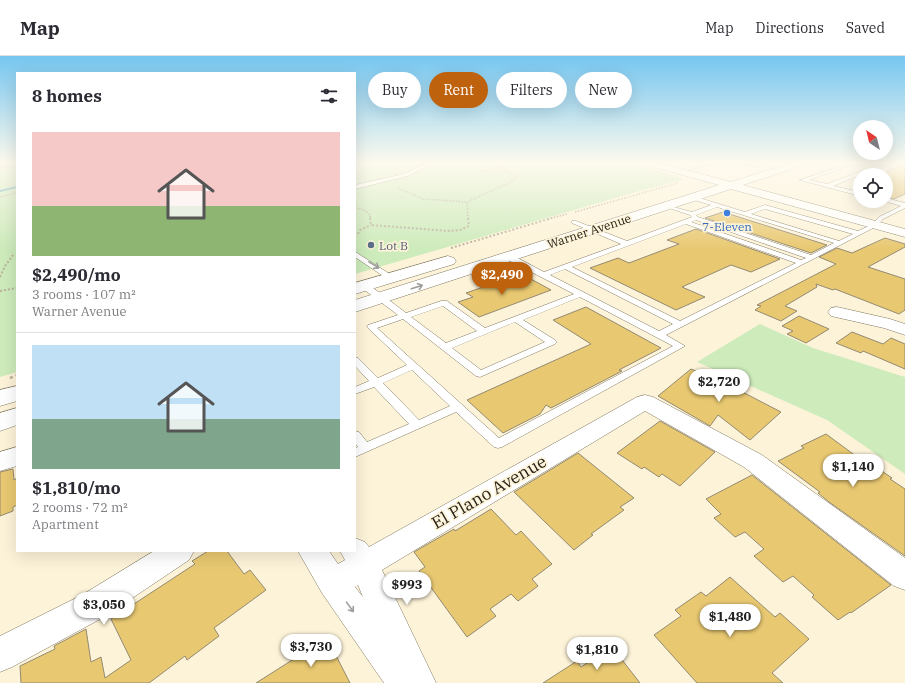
<!DOCTYPE html>
<html lang="en">
<head>
<meta charset="utf-8">
<style>
	:root { --surface:#fff; --page:#f7f7f7; --text:#2b2b33; --muted:#7c7c81; --line:#e1e1e2; --accent:#be620e }
	body { margin:0; font-family:"IBM Plex Serif",serif; background:var(--page); color:var(--text); height:100vh; display:flex; flex-direction:column; font-size:15px; white-space:nowrap }
	* { box-sizing:border-box; margin:0 }
	p { font-size:13px; color:var(--muted) }
	.icon { flex:none; width:22px; height:22px; fill:none; stroke:currentColor; stroke-width:2; stroke-linecap:round; stroke-linejoin:round }
	.map { position:relative; flex:1; overflow:hidden }
	.drawer { position:absolute; left:16px; top:16px; width:340px; height:480px; display:flex; flex-direction:column; background:var(--surface); border-radius:0px; box-shadow:0 4px 16px #0002 }
	.drawer>* { flex:none }
	.guide { position:absolute; left:368px; top:16px; width:380px; height:36px; display:flex; gap:8px }
	.needle { width:26px; rotate:325deg }
	.buttons { position:absolute; left:853px; top:64px; display:grid; gap:8px }
	.buttons a { display:grid; place-items:center; width:40px; height:40px; border-radius:50%; background:var(--surface); box-shadow:0 4px 16px #0002; font-size:20px }
	.price { position:absolute; translate:-50% -34px; padding:0 9px; border-radius:14px; background:#fff; color:#222; font-size:13px; line-height:26px; filter:drop-shadow(0 1px 2px #0008) }
	.price::after { content:''; position:absolute; left:50%; top:24px; width:12px; height:9px; margin-left:-6px; background:inherit; clip-path:polygon(0 0,100% 0,50% 100%) }
	.price.selected { background:var(--accent); color:#fff }
	ul { padding:0; list-style:none }
	li { display:grid; align-content:center; gap:8px; height:212px; padding:0 16px }
	li+li { border-top:1px solid var(--line) }
	li span { display:grid; place-items:center; height:124px; border-radius:0px; color:#555 }
	li>.icon { margin-inline-start:auto }
	span .icon { width:72px; height:72px; fill:#fffc; stroke-width:1 }
	li b { font-size:17px }
	h2 { display:flex; justify-content:space-between; align-items:center; height:48px; padding:0 16px; font-size:17px }
	.chip { padding:0 14px; border-radius:18px; background:var(--surface); box-shadow:0 4px 16px #0002; font-size:14px; line-height:36px }
	.chip.selected { background:var(--accent); color:#fff }
	header { display:flex; align-items:center; gap:24px; box-sizing:border-box; height:56px; padding:0 20px; background:var(--surface); border-bottom:1px solid var(--line) }
	header strong { font-size:19px }
	nav { display:flex; gap:22px; margin-inline-start:auto; font-size:14px }
	.map>svg:first-child { display:block }
	.green { fill:#cdebbb }
	.lines { fill:none; stroke-linecap:round; stroke-linejoin:round }
	.stream { fill:#56a8b9; fill-rule:evenodd }
	.building { fill:#e8c871; stroke:#938a72 }
	.service-casing { stroke:#817962; stroke-width:1 }
	.minor-casing { stroke:#817962; stroke-width:1 }
	.primary-casing { stroke:#817962; stroke-width:1 }
	.path-far2 { stroke:#bcb39f; stroke-width:1.5; stroke-dasharray:1.5 1.5; stroke-linecap:butt }
	.path-far1 { stroke:#bcb39f; stroke-width:2; stroke-dasharray:2 2; stroke-linecap:butt }
	.path { stroke:#bcb39f; stroke-width:2.5; stroke-dasharray:3 3; stroke-linecap:butt }
	.service { fill:#fff; fill-rule:evenodd }
	.minor { fill:#fff; fill-rule:evenodd }
	.primary { fill:#fff; fill-rule:evenodd }
	.oneway { stroke:#9d9c98 }
	.shop-dot { fill:#3f7fe0; stroke:#fdf3d9; stroke-width:1.5 }
	.service-dot { fill:#5c6f8a; stroke:#fdf3d9; stroke-width:1.5 }
	.labels { text-anchor:middle; dominant-baseline:central; stroke-width:3.5; stroke-linejoin:round; paint-order:stroke }
	.far-shop-label { font-size:12px; fill:#366cbe; stroke:#fdf3d9 }
	.far-street-label { font-size:12px; fill:#262219; stroke:#fdf3d9 }
	.far-service-label { font-size:12px; fill:#4e5e75; stroke:#fdf3d9; text-anchor:start }
	.near-street-label { font-size:17px; fill:#262219; stroke:#fdf3d9 }
</style>
</head>
<body>
<header>
<strong>Map</strong>
<nav><a>Map</a><a>Directions</a><a>Saved</a></nav>
</header>
<div class="map">
<svg width="905" height="627" viewBox="0 0 905 627">
	<rect width="100%" height="100%" fill="#fdf3d9"/>
	<!-- green -->
	<g class="green">
		<polygon points="0,107 17,107 17,316 0,321"/>
		<polygon points="355,107 629,107 679,121 683,124 646,133 355,218"/>
		<polygon points="760,268 813,292 905,321 905,418 827,364 697,306"/>
	</g>
	<g class="lines">
		<!-- stream -->
		<polygon class="stream" points="17,130 17,132 0,136 0,134"/>
	</g>
	<!-- building -->
	<g class="building">
		<polygon points="905,108 905,138 894,143 886,141 886,116"/>
		<polygon points="723,156 827,189 811,197 705,162"/>
		<polygon points="696,173 780,203 751,216 731,209 682,231 705,241 676,254 590,212 618,202 629,207 679,188 667,184"/>
		<polygon points="885,182 905,188 905,191 868,211 905,223 905,254 899,258 835,233 833,234 816,228 817,231 785,250 797,255 781,265 755,254 761,250 757,249 836,208 819,201 837,192 852,197"/>
		<polygon points="509,222 516,226 529,222 551,234 479,261 458,246 473,241 466,237"/>
		<polygon points="586,251 661,292 619,314 622,315 551,352 546,349 540,358 503,377 467,344 591,288 553,264"/>
		<polygon points="799,260 829,273 806,287 787,278 793,275 782,270"/>
		<polygon points="852,276 883,288 891,282 905,288 905,313 863,295 861,297 836,287"/>
		<polygon points="691,313 727,328 781,356 750,384 718,359 710,370 658,340"/>
		<polygon points="660,365 715,396 680,430 662,418 659,421 644,411 642,413 617,397"/>
		<polygon points="826,378 864,406 867,405 892,422 890,423 905,433 905,500 829,446 818,437 820,436 778,405 804,392 801,390"/>
		<polygon points="578,397 634,442 620,451 624,454 591,478 593,479 574,494 514,436"/>
		<polygon points="13,413 14,424 17,422 17,449 13,451 13,455 0,460 0,416"/>
		<polygon points="752,419 891,529 851,557 850,556 838,564 812,541 814,539 793,520 783,526 754,500 764,493 745,476 735,481 714,462 721,458 706,443"/>
		<polygon points="491,453 516,479 521,475 552,508 532,523 538,530 518,545 511,538 490,553 496,560 467,581 419,515 425,511 414,496 454,473 455,475"/>
		<polygon points="208,495 227,495 244,518 250,514 266,534 214,572 219,580 187,604 185,600 149,627 21,627 20,610 55,593 54,590 86,573 91,606 101,601 105,622 131,604 111,563 195,508 192,505"/>
		<polygon points="730,521 775,561 780,557 809,583 772,617 783,627 697,627 654,579 681,560 675,554 701,536 706,540"/>
		<polygon points="327,582 350,627 256,627"/>
		<polygon points="612,591 640,627 543,627 577,605 581,611"/>
	</g>
	<g class="lines">
		<!-- service casing -->
		<g class="service-casing">
			<g id="service">
				<polygon points="428,107 433,107 408,120 355,133 355,129 404,118"/>
				<polygon points="707,107 713,107 693,113 691,112"/>
				<polygon points="737,107 744,107 757,110 755,111"/>
				<polygon points="850,107 855,107 809,124 827,128 883,107 888,107 833,130 860,136 860,140 800,124"/>
				<path d="M693 140 745 156 765 149 858 175 873 168 879 161 901 150 884 145H886V142L905 147V152L883 163 877 170 666 279 685 290 502 391 498 392 494 391 456 356 355 401V392L358 391 355 387V375L359 376 367 386 409 368 374 331 355 338V331L369 325 355 310V301L358 302 378 322 407 309 367 271 368 269 398 259 362 232V228H368L406 257 441 245H447L485 272 574 238 506 203V199H512L544 216 621 188 572 167V165H576L627 185 692 161 690 159 666 151V149L692 156 711 149 691 143 690 142ZM717 151 834 187 811 199 698 161 696 159ZM765 153 853 178 839 185 751 158ZM696 164 806 202 801 204 691 166ZM686 168 796 207 680 265 572 211ZM565 213 673 268 659 275 550 219ZM580 241 673 290 499 382 377 272 403 263 476 320 480 321 555 288 557 286 555 284 523 264ZM443 250 477 275 446 287 411 261ZM515 266 545 286 481 314 452 292ZM412 314 450 350 419 364 383 327Z"/>
				<polygon points="355,196 357,197 396,222 392,224 389,224 355,201"/>
			</g>
		</g>
		<!-- minor casing -->
		<g class="minor-casing">
			<g id="minor">
				<polygon points="837,251 890,263 905,268 905,279 884,272 831,260 828,256 831,252"/>
				<path d="M645 339 653 341 762 399 905 502V534L894 530 744 411 645 355 382 514 436 627H384L322 537 298 495H329L338 508 345 504 340 495H355V482L365 486 369 491 637 341ZM358 529 363 541 355 531Z"/>
				<polygon points="17,391 17,410 0,415 0,396"/>
				<polygon points="154,495 194,495 189,504 104,561 12,611 0,616 0,580 82,539"/>
			</g>
		</g>
		<!-- primary casing -->
		<g class="primary-casing">
			<g id="primary">
				<polygon points="645,107 660,107 731,126 791,107 805,107 804,109 743,129 905,173 905,181 731,133 355,256 355,244 719,129 646,109"/>
				<polygon points="448,200 454,202 456,205 454,208 355,238 355,227"/>
				<polygon points="17,330 17,345 0,350 0,334"/>
				<polygon points="17,352 17,369 0,375 0,357"/>
			</g>
		</g>
		<!-- path-far2 -->
		<g class="path-far2">
			<polyline points="0,113 17,108"/>
			<polyline points="480,115 508,114"/>
			<polyline points="398,132 423,143 467,146"/>
			<polyline points="0,141 17,137"/>
			<path d="M355 152C363 153 369 155 371 163"/>
			<polyline points="575,156 678,127"/>
			<polyline points="468,163 467,146 509,127 516,122 516,120 494,107"/>
			<polyline points="548,163 567,158"/>
		</g>
		<!-- path-far1 -->
		<g class="path-far1">
			<polyline points="370,162 371,169 448,175 460,174 469,170 468,162"/>
			<polyline points="358,178 360,174 371,169"/>
			<polyline points="451,192 552,162"/>
			<polyline points="0,221 5,210 13,199"/>
			<polyline points="0,235 17,232"/>
		</g>
		<!-- path -->
		<polyline class="path" points="10,322 17,319"/>
		<!-- service -->
		<use href="#service" class="service"/>
		<!-- minor -->
		<use href="#minor" class="minor"/>
		<!-- primary -->
		<use href="#primary" class="primary"/>
	</g>
	<!-- one-way arrows -->
	<defs><path id="oneway-shaft" d="M-6 0H5M1.5-3L5.5 0L1.5 3" fill="none" stroke-width="1.6" stroke-linecap="round" stroke-linejoin="round"/></defs>
	<g class="oneway">
		<use href="#oneway-shaft" transform="translate(374 209) rotate(32)"/>
		<use href="#oneway-shaft" transform="translate(417 231) rotate(-18)"/>
		<use href="#oneway-shaft" transform="translate(350 551) rotate(54)"/>
	</g>
	<!-- sky -->
	<linearGradient id="sky" x2="0" y2="1"><stop stop-color="#75c6f0"/><stop offset="0.55" stop-color="#fefaee"/><stop offset="1" stop-color="#fefaee" stop-opacity="0"/></linearGradient>
	<rect width="905" height="194" fill="url(#sky)"/>
	<!-- markers -->
	<circle class="shop-dot" cx="727" cy="157" r="4"/>
	<circle class="service-dot" cx="371" cy="189" r="4"/>
	<g class="labels">
		<!-- far-shop labels -->
		<g class="far-shop-label">
			<text x="727" y="170">7-Eleven</text>
		</g>
		<!-- far-street labels -->
		<g class="far-street-label">
			<text transform="translate(589 175) rotate(-18)">Warner Avenue</text>
		</g>
		<!-- far-service labels -->
		<g class="far-service-label">
			<text x="379" y="189">Lot B</text>
		</g>
		<!-- near-street labels -->
		<g class="near-street-label">
			<text transform="translate(489 436) rotate(-30)">El Plano Avenue</text>
		</g>
	</g>
</svg>
<div class="buttons">
<a><svg class="needle" viewBox="-14 -14 28 28"><path d="M0-13l5 13h-10z" fill="#e53935"/><path d="M0 13l5-13h-10z" fill="#7c7c81"/></svg></a>
<a><svg class="icon" aria-label="locate" viewBox="0 0 24 24"><circle cx="12" cy="12" r="6"/><path d="M12 2v4M12 18v4M2 12h4M18 12h4"/></svg></a>
</div>
<b class="price selected" style="left:502px;top:240px">$2,490</b>
<b class="price" style="left:719px;top:347px">$2,720</b>
<b class="price" style="left:853px;top:432px">$1,140</b>
<b class="price" style="left:407px;top:550px">$993</b>
<b class="price" style="left:104px;top:570px">$3,050</b>
<b class="price" style="left:730px;top:582px">$1,480</b>
<b class="price" style="left:311px;top:612px">$3,730</b>
<b class="price" style="left:597px;top:615px">$1,810</b>
<div class="guide">
<a class="chip">Buy</a>
<a class="chip selected">Rent</a>
<a class="chip">Filters</a>
<a class="chip">New</a>
</div>
<section class="drawer">
<h2>8 homes<svg class="icon" aria-label="filters" viewBox="0 0 24 24"><path d="M4 7h16M4 17h16"/><circle cx="9" cy="7" r="2"/><circle cx="15" cy="17" r="2"/></svg></h2>
<ul>
<li><span style="background:linear-gradient(#f6c9c9 60%,#8fb573 0)"><svg class="icon" aria-label="home" viewBox="0 0 24 24"><path d="M3 11l9-7 9 7M6 9v11h12V9"/></svg></span><div><b>$2,490/mo</b><p>3 rooms · 107 m²</p><p>Warner Avenue</p></div></li>
<li><span style="background:linear-gradient(#bfe0f5 60%,#7fa58c 0)"><svg class="icon" aria-label="home" viewBox="0 0 24 24"><path d="M3 11l9-7 9 7M6 9v11h12V9"/></svg></span><div><b>$1,810/mo</b><p>2 rooms · 72 m²</p><p>Apartment</p></div></li>
</ul>
</section>
</div>
</body>
</html>
